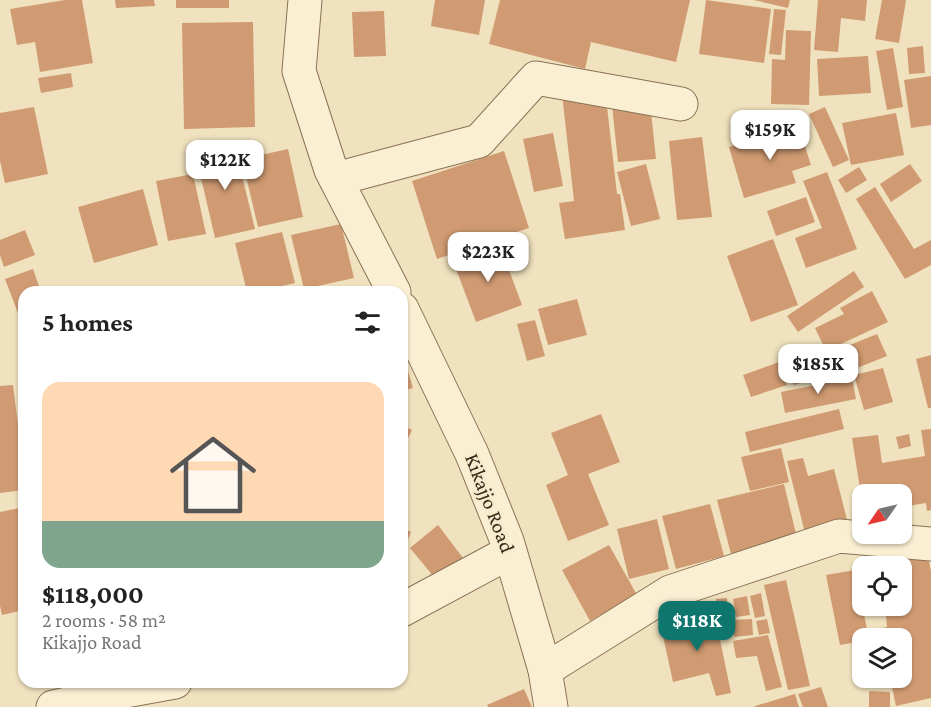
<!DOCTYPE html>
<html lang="en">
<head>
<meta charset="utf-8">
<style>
	:root { --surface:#fff; --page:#f2f2f2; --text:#222; --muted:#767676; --accent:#0f766e }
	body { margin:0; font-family:"Crimson Pro",serif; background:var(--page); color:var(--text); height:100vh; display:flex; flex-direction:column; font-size:22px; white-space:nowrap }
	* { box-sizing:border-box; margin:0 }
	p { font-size:20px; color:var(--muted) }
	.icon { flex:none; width:33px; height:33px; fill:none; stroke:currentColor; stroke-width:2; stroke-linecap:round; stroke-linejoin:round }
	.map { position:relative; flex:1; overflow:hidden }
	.sheet { position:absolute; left:18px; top:286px; width:390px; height:402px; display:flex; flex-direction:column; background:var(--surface); border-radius:18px; box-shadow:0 2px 4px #0004 }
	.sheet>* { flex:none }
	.needle { width:39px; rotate:236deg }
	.buttons { position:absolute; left:852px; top:484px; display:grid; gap:12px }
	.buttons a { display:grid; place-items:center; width:60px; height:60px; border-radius:12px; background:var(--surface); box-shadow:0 2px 4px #0004; font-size:30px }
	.price { position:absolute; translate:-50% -51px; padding:0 14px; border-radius:12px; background:#fff; color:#222; font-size:20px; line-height:39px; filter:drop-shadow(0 2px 3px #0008) }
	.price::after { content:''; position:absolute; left:50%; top:36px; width:18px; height:14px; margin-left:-9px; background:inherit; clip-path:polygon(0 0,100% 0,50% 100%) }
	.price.on { background:var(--accent); color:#fff }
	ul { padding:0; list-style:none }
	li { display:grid; align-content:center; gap:12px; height:318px; padding:0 24px }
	li span { display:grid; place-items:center; height:186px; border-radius:18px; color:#555 }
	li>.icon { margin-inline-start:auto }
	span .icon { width:108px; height:108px; fill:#fffc; stroke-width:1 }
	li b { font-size:26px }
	h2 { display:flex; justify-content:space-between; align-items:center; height:72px; padding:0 24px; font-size:26px }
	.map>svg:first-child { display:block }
	.building { fill:#d09b72 }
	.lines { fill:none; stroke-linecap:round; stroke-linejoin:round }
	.minor-casing { stroke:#897256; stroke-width:35 }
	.minor { stroke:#faefd2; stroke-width:33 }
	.labels { text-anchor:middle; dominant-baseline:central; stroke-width:5; stroke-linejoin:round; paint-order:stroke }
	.street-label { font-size:21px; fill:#382a1b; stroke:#f7ecce }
</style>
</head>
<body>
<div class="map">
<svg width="931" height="707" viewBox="0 0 931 707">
	<rect width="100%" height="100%" fill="#f0e2be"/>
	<!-- building -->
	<g class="building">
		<polygon points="65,0 82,0 93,63 40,72 35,42 17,45 10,9"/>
		<polygon points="115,0 154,0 155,6 116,8"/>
		<rect x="176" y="0" width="53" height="8"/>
		<polygon points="435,0 485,0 479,35 431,26"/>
		<polygon points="500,0 690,0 676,62 591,42 585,69 489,44"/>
		<polygon points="706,0 771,9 764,63 699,54"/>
		<polygon points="754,0 790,0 788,8"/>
		<polygon points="818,0 867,0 865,21 841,18 838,52 814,50"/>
		<polygon points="882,0 906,0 899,43 875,39"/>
		<polygon points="774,9 786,10 781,55 769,54"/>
		<polygon points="384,11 386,56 354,57 352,12"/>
		<polygon points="253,22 255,127 184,129 182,23"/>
		<polygon points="786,30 811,31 809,105 771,104 772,59 785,60"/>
		<polygon points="923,46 925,73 909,74 907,48"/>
		<polygon points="893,48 903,107 887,110 876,51"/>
		<polygon points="868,56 871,93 819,96 817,59"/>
		<polygon points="71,73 73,87 41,93 38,78"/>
		<polygon points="931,76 931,125 911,128 904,80"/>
		<polygon points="605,89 617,194 620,194 625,230 565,239 559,203 574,201 562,94"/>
		<polygon points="650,102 656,159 618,162 612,105"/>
		<polygon points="34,107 48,174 5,183 0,161 0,113"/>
		<polygon points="825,107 849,160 833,167 809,114"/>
		<polygon points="896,113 904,155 851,165 842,123"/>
		<polygon points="798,125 811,165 792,171 796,183 744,198 729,147 767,136"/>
		<polygon points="553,133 563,186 534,192 523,139"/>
		<polygon points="702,137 712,217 677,220 669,141"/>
		<polygon points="234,143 255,229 215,238 195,152"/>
		<polygon points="288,149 303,217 258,227 242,159"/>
		<polygon points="504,151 529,228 437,259 412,181"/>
		<polygon points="646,164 660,219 631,226 617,172"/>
		<polygon points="910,164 922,181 891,202 880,184"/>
		<polygon points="859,167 867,180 846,193 838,180"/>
		<polygon points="827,172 857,249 806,268 795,238 822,228 803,181"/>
		<polygon points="193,174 206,234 168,241 156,181"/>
		<polygon points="875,187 914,249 931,240 931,265 905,279 856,199"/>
		<polygon points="143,189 158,245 94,263 78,207"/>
		<polygon points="806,197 815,222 776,236 767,211"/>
		<polygon points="341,224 354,278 304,289 291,235"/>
		<polygon points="25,230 35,255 4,267 0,255 0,240"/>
		<polygon points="282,232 295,283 256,292 247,292 235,243"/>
		<polygon points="773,239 798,305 751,322 727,256"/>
		<polygon points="499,243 522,305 476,322 453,261"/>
		<polygon points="33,269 41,292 24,292 24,329 5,279"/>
		<polygon points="854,271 864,287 798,332 787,316"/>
		<polygon points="298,286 300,292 281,292"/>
		<polygon points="872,291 888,322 826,351 815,328 844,314 840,308"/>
		<polygon points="577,299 587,335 548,345 538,309"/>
		<polygon points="535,320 545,356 527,361 517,324"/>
		<polygon points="877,334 887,356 837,376 828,354"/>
		<polygon points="796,349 801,368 799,368 804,382 794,385 783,352"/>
		<polygon points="402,351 413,388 402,391"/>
		<polygon points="931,355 931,408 928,408 916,359"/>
		<polygon points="779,362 787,385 751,397 743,375"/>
		<polygon points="883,368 893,402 864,410 854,375"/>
		<polygon points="852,378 856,399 785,413 781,392"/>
		<polygon points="13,385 24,472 24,490 0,493 0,386"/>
		<polygon points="839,409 844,429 750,452 745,432"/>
		<polygon points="601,414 620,462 588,474 609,525 568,541 546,485 568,475 551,433"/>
		<polygon points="402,425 412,430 402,450"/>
		<polygon points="931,429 931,510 927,511 926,503 902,507 902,495 861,495 852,438 878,435 882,463 925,456 921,430"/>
		<polygon points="909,434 911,446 899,449 896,437"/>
		<polygon points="781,448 789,482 750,491 741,457"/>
		<polygon points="803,458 808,476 834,469 851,535 808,545 787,461"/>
		<polygon points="784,484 797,538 731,554 717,500"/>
		<polygon points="710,504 724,556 676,569 662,516"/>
		<polygon points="24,507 24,610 2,615 0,606 0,512"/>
		<polygon points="657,519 669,569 629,579 617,529"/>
		<polygon points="438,525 466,562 439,583 410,548"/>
		<polygon points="402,528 411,532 402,554"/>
		<polygon points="609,545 637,595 590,621 562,570"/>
		<polygon points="927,552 931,571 931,698 896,706 890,678 902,678 902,639 881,639 879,629 887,627 885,606 902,606 902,567 879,567 879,561"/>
		<polygon points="855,570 869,639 862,639 862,641 840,645 826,575"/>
		<polygon points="786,580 810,686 788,690 764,585"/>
		<polygon points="761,593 765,616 755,618 750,596"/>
		<polygon points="747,596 750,615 736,617 733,599"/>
		<polygon points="727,598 728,614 717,615 716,599"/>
		<polygon points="715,615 731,693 716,696 709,673 673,682 661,627"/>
		<polygon points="752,619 753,635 734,637 733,620"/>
		<polygon points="767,619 770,633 759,635 756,621"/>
		<polygon points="768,635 782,687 766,691 757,656 736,658 733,641"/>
		<polygon points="821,687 828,707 803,707 798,694"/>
		<polygon points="524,689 532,707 488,707 487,705"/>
		<polygon points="869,691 890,692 890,707 869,707"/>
		<polygon points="795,694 799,707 755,707 755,706"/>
	</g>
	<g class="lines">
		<!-- minor casing -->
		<g class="minor-casing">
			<g id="minor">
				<polyline points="305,0 299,71 331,170 394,292"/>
				<polyline points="336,179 479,141 536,78 681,104"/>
				<polyline points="402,309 472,454 507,541 545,670 551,707"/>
				<polyline points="402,610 510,552"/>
				<polyline points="545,670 670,592 839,536 931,544"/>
				<polyline points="53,707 120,692 175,682"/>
			</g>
		</g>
		<!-- minor -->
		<use href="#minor" class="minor"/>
	</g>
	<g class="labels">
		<!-- street labels -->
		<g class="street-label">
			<text transform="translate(490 503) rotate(69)">Kikajjo Road</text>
		</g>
	</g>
</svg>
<div class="buttons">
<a><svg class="needle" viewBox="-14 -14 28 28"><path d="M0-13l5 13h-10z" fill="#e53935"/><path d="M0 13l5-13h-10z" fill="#767676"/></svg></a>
<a><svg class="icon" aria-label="locate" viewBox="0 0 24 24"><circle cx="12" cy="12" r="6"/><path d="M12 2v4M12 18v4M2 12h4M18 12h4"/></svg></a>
<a><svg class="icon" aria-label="layers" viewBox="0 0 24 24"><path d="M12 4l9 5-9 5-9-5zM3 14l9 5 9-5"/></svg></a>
</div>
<b class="price" style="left:770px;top:161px">$159K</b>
<b class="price" style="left:225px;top:191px">$122K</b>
<b class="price" style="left:488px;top:283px">$223K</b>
<b class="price" style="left:818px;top:395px">$185K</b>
<b class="price on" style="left:697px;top:652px">$118K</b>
<section class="sheet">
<h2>5 homes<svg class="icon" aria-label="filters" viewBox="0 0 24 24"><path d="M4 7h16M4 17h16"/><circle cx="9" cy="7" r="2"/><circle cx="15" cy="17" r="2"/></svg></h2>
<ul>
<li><span style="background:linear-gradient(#ffd9b3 75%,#7fa58c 0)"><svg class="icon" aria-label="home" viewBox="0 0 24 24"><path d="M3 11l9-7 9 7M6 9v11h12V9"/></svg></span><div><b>$118,000</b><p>2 rooms · 58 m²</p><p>Kikajjo Road</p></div></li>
</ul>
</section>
</div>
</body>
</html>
